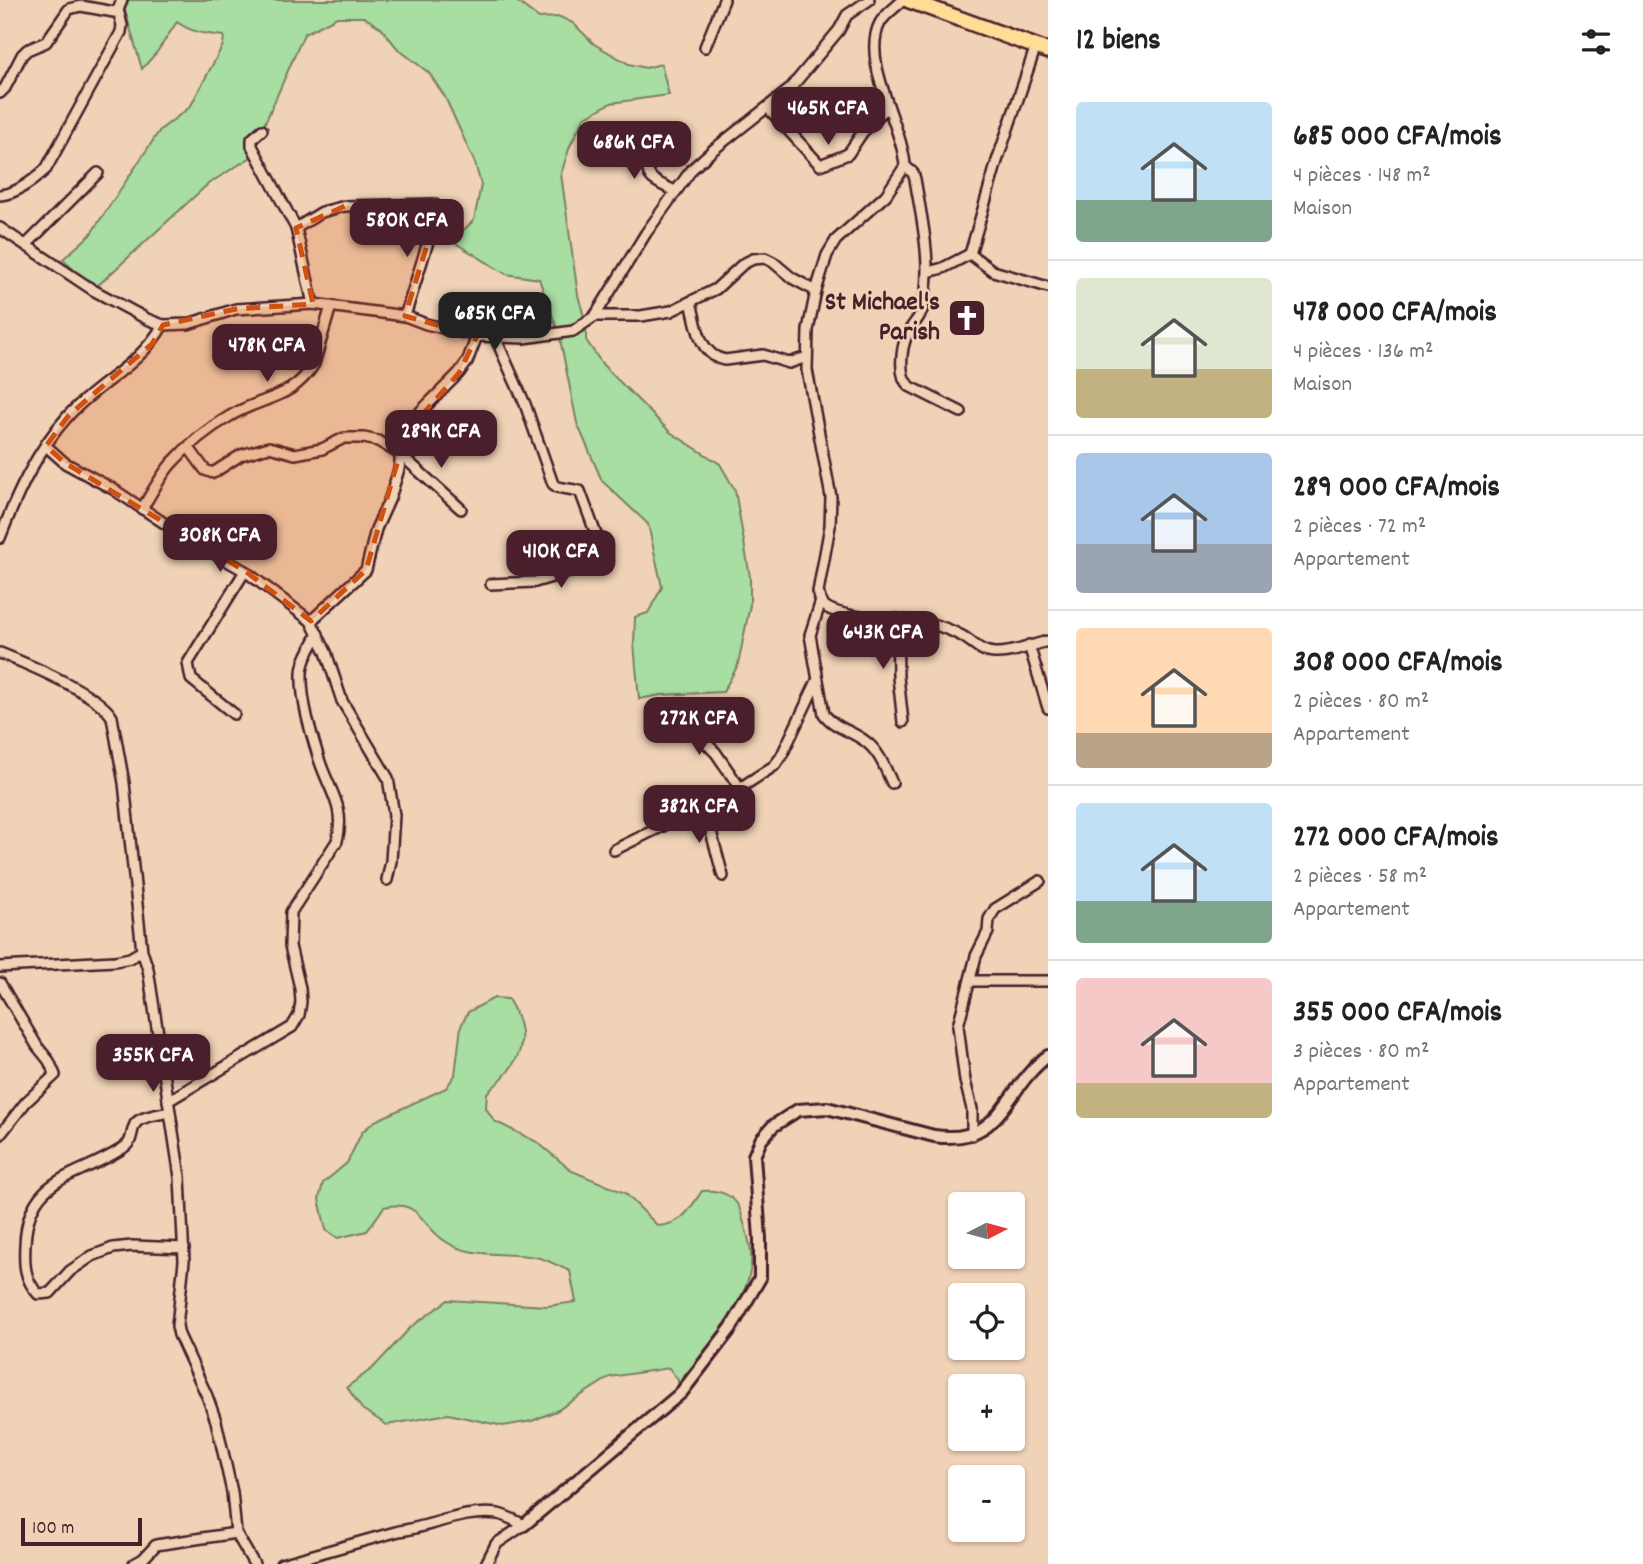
<!DOCTYPE html>
<html lang="fr">
<head>
<meta charset="utf-8">
<style>
	:root { --surface:#fff; --page:#f6f6f6; --text:#222; --muted:#767676; --line:#e0e0e0; --accent:#4a1f2b }
	body { margin:0; font-family:Dekko,sans-serif; background:var(--page); color:var(--text); height:100vh; display:flex; flex-direction:column; font-size:26px; white-space:nowrap }
	* { box-sizing:border-box; margin:0 }
	p { font-size:23px; color:var(--muted) }
	.icon { flex:none; width:38px; height:38px; fill:none; stroke:currentColor; stroke-width:2; stroke-linecap:round; stroke-linejoin:round }
	.map { position:relative; flex:1; overflow:hidden }
	.details { display:flex; flex-direction:column; background:var(--surface); width:595px }
	.details>* { flex:none }
	.needle { width:46px; rotate:84deg }
	.tools { position:absolute; left:948px; top:1192px; display:grid; gap:14px }
	.tools a { display:grid; place-items:center; width:77px; height:77px; border-radius:7px; background:var(--surface); box-shadow:0 2px 5px #0004; font-size:35px }
	.scale { position:absolute; left:21px; bottom:18px; width:121px; box-sizing:border-box; padding-left:7px; border:4px solid #4a1f2b; border-top:0; font-size:19px; line-height:24px; white-space:nowrap; color:#4a1f2b; -webkit-text-stroke:5px #f0d3b6; paint-order:stroke }
	.price { position:absolute; translate:-50% -60px; padding:0 16px; border-radius:14px; background:var(--accent); color:#fff; font-size:23px; line-height:46px; filter:drop-shadow(0 2px 4px #0008) }
	.price::after { content:''; position:absolute; left:50%; top:42px; width:21px; height:16px; margin-left:-10px; background:inherit; clip-path:polygon(0 0,100% 0,50% 100%) }
	.price.on { background:#222; color:#fff }
	ul { padding:0; list-style:none }
	li { display:flex; align-items:center; gap:21px; height:175px; padding:0 28px }
	li+li { border-top:2px solid var(--line) }
	li span { display:grid; place-items:center; flex:none; width:196px; height:140px; border-radius:7px; color:#555 }
	li>.icon { margin-inline-start:auto }
	span .icon { width:84px; height:84px; fill:#fffc; stroke-width:1 }
	li b { font-size:30px }
	h2 { display:flex; justify-content:space-between; align-items:center; height:84px; padding:0 28px; font-size:30px }
	main { display:flex; flex:1; min-height:0 }
	.map>svg:first-child { display:block }
	.green { fill:#a8dea2; stroke:#797e66; stroke-width:2 }
	.lines { fill:none; stroke-linecap:round; stroke-linejoin:round }
	.minor-casing { stroke:#4a1f2b; stroke-width:14 }
	.tertiary-casing { stroke:#4a1f2b; stroke-width:16 }
	.trunk-casing { stroke:#4a1f2b; stroke-width:19 }
	.minor { stroke:#f0d3b6; stroke-width:9 }
	.tertiary { stroke:#f0d3b6; stroke-width:10 }
	.trunk { stroke:#ffdd96; stroke-width:14 }
	.marked { fill:#d05011; fill-opacity:0.2; stroke:#d05011; stroke-width:5; stroke-dasharray:14 9; stroke-linejoin:round }
	.labels { text-anchor:middle; dominant-baseline:central; stroke-width:5; stroke-linejoin:round; paint-order:stroke }
	.poi-label { font-size:26px; font-weight:bold; fill:#4a1f2b; stroke:#f0d3b6; text-anchor:end }
</style>
</head>
<body>
<main>
<div class="map">
<svg width="1048" height="1564" viewBox="0 0 1048 1564">
	<rect width="100%" height="100%" fill="#f0d3b6"/>
	<filter id="ink" filterUnits="userSpaceOnUse"><feTurbulence type="fractalNoise" baseFrequency=".0143" numOctaves="2"/><feDisplacementMap in="SourceGraphic" scale="14" xChannelSelector="R" yChannelSelector="G"/><feConvolveMatrix kernelMatrix="1 2 1 2 8 2 1 2 1" color-interpolation-filters="sRGB"/></filter>
	<g filter="url(#ink)">
		<!-- green -->
		<g class="green">
			<path d="M122 0H515L539 18 560 17 573 23 594 44 629 64 646 68 661 64 669 95 611 103 584 118 570 146 561 174 578 295 586 324V340L603 365 670 432 720 464 735 490 750 577V605L738 665 723 692 661 695 639 699 634 644 635 617 648 613 662 587 648 524 602 481 577 423 559 334 539 279 506 274 452 241 474 220 481 185 475 163 445 97 429 73 398 49 381 28 364 17H337L304 34 262 130 252 139 256 154 208 184 93 290 63 259 90 235 160 130 190 107 223 45 224 36C206 34 192 33 177 22L157 52 142 69Z"/>
			<path d="M494 998 508 999C534 1041 520 1063 487 1093L486 1108 494 1121 537 1142 572 1171 625 1193 658 1226C683 1224 689 1210 702 1191 721 1189 738 1196 742 1216 746 1231 753 1249 751 1265 747 1306 703 1352 678 1384V1380L669 1368 610 1377 558 1410 532 1421 503 1426 448 1414 387 1425 362 1409 347 1387 373 1368 411 1327 448 1300 547 1306 576 1302 570 1271C560 1267 550 1261 540 1258 510 1251 472 1260 445 1241 420 1225 421 1199 384 1207L367 1231 338 1238 326 1230 319 1199 323 1183 347 1163 362 1132 375 1121 446 1088 455 1075 461 1026 468 1012Z"/>
		</g>
		<g class="lines">
			<!-- minor casing -->
			<g class="minor-casing">
				<g id="minor">
					<path d="M903 0C896 7 884 15 880 23 860 61 903 127 905 166L886 195 836 240 827 255 816 291 808 330 807 370 831 497 830 526 818 592C819 594 820 600 821 602 833 621 900 618 921 622 935 624 949 629 962 636 973 642 981 653 995 653 1012 654 1031 645 1048 641"/>
					<polyline points="1036,46 997,161 970,254 993,271 1048,287"/>
					<polyline points="705,47 724,0"/>
					<polyline points="0,93 5,88 22,55 27,50 46,42 69,9 81,6 114,12 118,10 122,0"/>
					<polyline points="768,108 820,165 848,154 862,133 888,106"/>
					<polyline points="262,130 252,139 252,146 296,228 313,304"/>
					<path d="M626 135 647 156C645 181 655 181 675 191"/>
					<path d="M905 166 913 173 915 179C922 221 933 265 923 307 921 318 911 325 907 335 901 349 898 376 909 386L961 412"/>
					<path d="M0 195C17 194 34 180 46 169L121 32 122 25 118 10"/>
					<polyline points="0,228 93,290 147,319 163,325 188,324 236,309 313,304 405,316 426,324 477,336 524,338 573,331 595,316 646,233 692,169 713,150 789,90 839,30 847,15 869,0"/>
					<polyline points="296,228 322,212 345,206 434,204 437,207 437,213 405,316"/>
					<polyline points="26,245 98,173"/>
					<polyline points="928,272 943,268 970,254"/>
					<path d="M691 302C697 324 698 355 725 360L763 355 789 363 807 357"/>
					<polyline points="595,316 641,316 671,311 716,289 743,264 753,259 765,258 773,262 792,278 816,291"/>
					<polyline points="46,446 65,463 113,489 182,535 245,571 311,621 326,652 342,701 388,778 394,815 391,861 387,880"/>
					<polyline points="189,448 205,470 213,473 241,455 269,447 295,454 322,449 344,438 364,438 378,441 400,454 461,509"/>
					<path d="M142 509C151 494 160 477 171 464 187 446 209 428 230 416 263 396 292 400 314 364L331 306"/>
					<path d="M0 538C17 494 36 452 67 417 98 382 139 367 163 325"/>
					<polyline points="491,584 535,582 602,562 604,556 580,491 557,487 553,484 525,404 495,337"/>
					<path d="M821 601 810 635 824 714C833 727 852 731 865 741 879 751 885 768 892 783"/>
					<polyline points="897,619 898,677 903,722"/>
					<polyline points="311,621 366,570 376,529 390,498 399,469 402,443 406,433 421,411 459,373 467,362 477,336"/>
					<polyline points="1029,645 1048,708"/>
					<path d="M0 653C27 664 98 693 112 717L124 783 142 951 148 969 180 1177 184 1261 177 1326 179 1335 207 1396 216 1421 232 1492 236 1533 254 1564"/>
					<polyline points="675,711 716,753 740,788"/>
					<polyline points="234,714 191,679 188,663 245,571"/>
					<polyline points="704,806 723,876"/>
					<polyline points="614,850 740,788 774,766 781,757 817,681"/>
					<polyline points="0,967 115,961 130,958 142,951"/>
					<polyline points="971,981 1048,981"/>
					<polyline points="0,983 37,1046 49,1061 55,1075 26,1102 0,1135"/>
					<path d="M168 1101 292 1027 299 1015 301 1002 300 988 290 946 291 912 337 841C346 806 329 791 319 759 311 733 301 701 302 674 302 660 312 646 318 634"/>
					<path d="M170 1112C162 1114 140 1116 135 1124 129 1136 135 1141 120 1150 74 1179 28 1176 25 1244 24 1263 24 1279 38 1294L50 1293 70 1271 92 1256 113 1248 132 1246 184 1248"/>
					<polyline points="972,1135 972,1109 965,1081 958,1026 976,956 988,932 989,919 995,909 1040,881"/>
					<polyline points="134,1564 143,1559 156,1545 236,1533"/>
					<path d="M281 1564 399 1531C431 1527 465 1509 498 1514 507 1516 516 1521 524 1525"/>
					<polyline points="486,1564 496,1544 524,1525"/>
				</g>
			</g>
			<!-- tertiary casing -->
			<g class="tertiary-casing">
				<path id="tertiary" d="M524 1525 681 1393 731 1328 760 1278V1238L754 1156 761 1140 773 1126 798 1110 827 1108 934 1136C1003 1146 1003 1089 1048 1056"/>
			</g>
			<!-- trunk casing -->
			<g class="trunk-casing">
				<polyline id="trunk" points="908,0 1048,51"/>
			</g>
			<!-- minor -->
			<use href="#minor" class="minor"/>
			<!-- tertiary -->
			<use href="#tertiary" class="tertiary"/>
			<!-- trunk -->
			<use href="#trunk" class="trunk"/>
		</g>
	</g>
	<!-- marked area -->
	<path class="marked" d="M434 204 437 213 405 316 477 336 459 373 406 433 366 570 311 621 245 571 65 463 46 446 69 415 152 344 163 325 236 309 313 304 296 228 345 206Z"/>
	<!-- icons -->
	<defs>
		<g id="church-square" transform="scale(2.0125)"><rect x="-9" y="-9" width="18" height="18" rx="4" fill="#4a1f2b" stroke="#f0d3b6"/><path d="M-1.2-6h2.4v3.5h3.3v2.4h-3.3V6h-2.4V-.1h-3.3v-2.4h3.3Z" fill="#fff"/></g>
	</defs>
	<g fill-rule="evenodd">
		<use href="#church-square" x="967" y="318"/>
	</g>
	<g class="labels">
		<!-- poi labels -->
		<g class="poi-label">
			<text x="940" y="303">St Michael's<tspan x="940" dy="30">Parish</tspan></text>
		</g>
	</g>
</svg>
<div class="tools">
<a><svg class="needle" viewBox="-14 -14 28 28"><path d="M0-13l5 13h-10z" fill="#e53935"/><path d="M0 13l5-13h-10z" fill="#767676"/></svg></a>
<a><svg class="icon" aria-label="locate" viewBox="0 0 24 24"><circle cx="12" cy="12" r="6"/><path d="M12 2v4M12 18v4M2 12h4M18 12h4"/></svg></a>
<a>+</a>
<a>−</a>
</div>
<div class="scale">100 m</div>
<b class="price" style="left:828px;top:147px">465K CFA</b>
<b class="price" style="left:634px;top:181px">686K CFA</b>
<b class="price" style="left:407px;top:259px">580K CFA</b>
<b class="price on" style="left:495px;top:352px">685K CFA</b>
<b class="price" style="left:267px;top:384px">478K CFA</b>
<b class="price" style="left:441px;top:470px">289K CFA</b>
<b class="price" style="left:220px;top:574px">308K CFA</b>
<b class="price" style="left:561px;top:590px">410K CFA</b>
<b class="price" style="left:883px;top:671px">643K CFA</b>
<b class="price" style="left:699px;top:757px">272K CFA</b>
<b class="price" style="left:699px;top:845px">382K CFA</b>
<b class="price" style="left:153px;top:1094px">355K CFA</b>
</div>
<section class="details">
<h2>12 biens<svg class="icon" aria-label="filters" viewBox="0 0 24 24"><path d="M4 7h16M4 17h16"/><circle cx="9" cy="7" r="2"/><circle cx="15" cy="17" r="2"/></svg></h2>
<ul>
<li><span style="background:linear-gradient(#bfe0f5 70%,#7fa58c 0)"><svg class="icon" aria-label="home" viewBox="0 0 24 24"><path d="M3 11l9-7 9 7M6 9v11h12V9"/></svg></span><div><b>685 000 CFA/mois</b><p>4 pièces · 148 m²</p><p>Maison</p></div></li>
<li><span style="background:linear-gradient(#dfe7d0 65%,#c2b280 0)"><svg class="icon" aria-label="home" viewBox="0 0 24 24"><path d="M3 11l9-7 9 7M6 9v11h12V9"/></svg></span><div><b>478 000 CFA/mois</b><p>4 pièces · 136 m²</p><p>Maison</p></div></li>
<li><span style="background:linear-gradient(#a9c7e8 65%,#9aa5b1 0)"><svg class="icon" aria-label="home" viewBox="0 0 24 24"><path d="M3 11l9-7 9 7M6 9v11h12V9"/></svg></span><div><b>289 000 CFA/mois</b><p>2 pièces · 72 m²</p><p>Appartement</p></div></li>
<li><span style="background:linear-gradient(#ffd9b3 75%,#b9a48a 0)"><svg class="icon" aria-label="home" viewBox="0 0 24 24"><path d="M3 11l9-7 9 7M6 9v11h12V9"/></svg></span><div><b>308 000 CFA/mois</b><p>2 pièces · 80 m²</p><p>Appartement</p></div></li>
<li><span style="background:linear-gradient(#bfe0f5 70%,#7fa58c 0)"><svg class="icon" aria-label="home" viewBox="0 0 24 24"><path d="M3 11l9-7 9 7M6 9v11h12V9"/></svg></span><div><b>272 000 CFA/mois</b><p>2 pièces · 58 m²</p><p>Appartement</p></div></li>
<li><span style="background:linear-gradient(#f6c9c9 75%,#c2b280 0)"><svg class="icon" aria-label="home" viewBox="0 0 24 24"><path d="M3 11l9-7 9 7M6 9v11h12V9"/></svg></span><div><b>355 000 CFA/mois</b><p>3 pièces · 80 m²</p><p>Appartement</p></div></li>
</ul>
</section>
</main>
</body>
</html>
